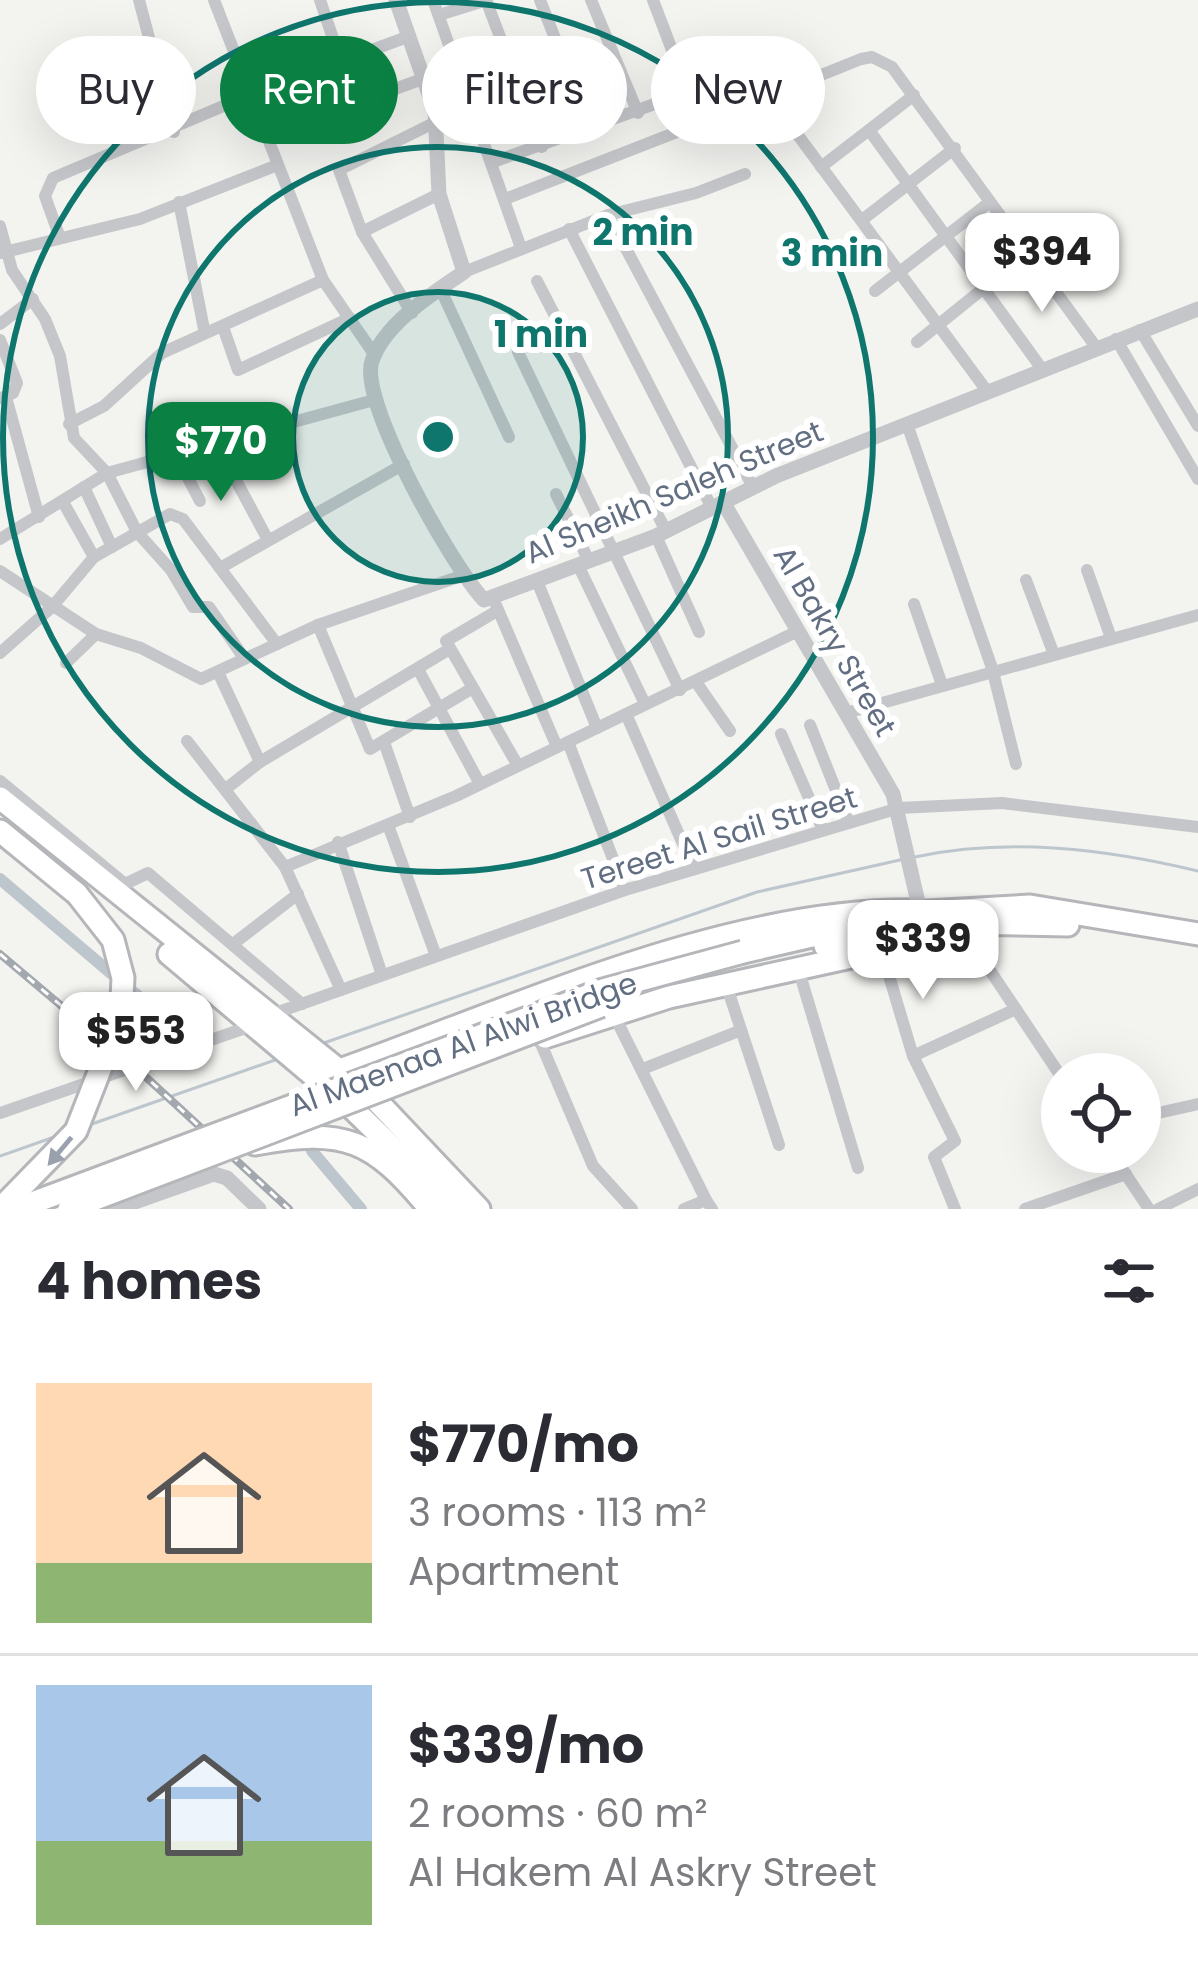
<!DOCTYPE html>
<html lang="en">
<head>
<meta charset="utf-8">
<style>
	:root { --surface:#fff; --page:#f2f2f3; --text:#2b2b33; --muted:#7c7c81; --line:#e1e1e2; --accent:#0b8043 }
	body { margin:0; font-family:Poppins,sans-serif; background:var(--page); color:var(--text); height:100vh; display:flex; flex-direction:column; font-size:45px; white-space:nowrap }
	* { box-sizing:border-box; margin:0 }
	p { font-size:39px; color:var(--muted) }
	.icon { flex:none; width:66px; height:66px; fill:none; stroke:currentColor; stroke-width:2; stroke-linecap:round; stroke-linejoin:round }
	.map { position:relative; height:1209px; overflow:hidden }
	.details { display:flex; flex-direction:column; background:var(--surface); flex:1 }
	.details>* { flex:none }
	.banner { position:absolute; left:36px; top:36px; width:1128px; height:108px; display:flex; gap:24px }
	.buttons { position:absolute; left:1041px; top:1053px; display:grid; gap:24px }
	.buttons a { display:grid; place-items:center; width:120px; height:120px; border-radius:50%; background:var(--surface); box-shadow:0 12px 48px #0002; font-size:60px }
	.price { position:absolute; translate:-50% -102px; padding:0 27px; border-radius:24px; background:#fff; color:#222; font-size:39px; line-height:78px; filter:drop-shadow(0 3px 6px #0008) }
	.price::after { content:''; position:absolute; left:50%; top:72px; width:36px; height:27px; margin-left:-18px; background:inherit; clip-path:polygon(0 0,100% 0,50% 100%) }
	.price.current { background:var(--accent); color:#fff }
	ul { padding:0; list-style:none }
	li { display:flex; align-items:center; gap:36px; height:300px; padding:0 36px }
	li+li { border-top:3px solid var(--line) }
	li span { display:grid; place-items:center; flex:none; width:336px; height:240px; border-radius:0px; color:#555 }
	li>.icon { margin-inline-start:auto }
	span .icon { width:144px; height:144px; fill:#fffc; stroke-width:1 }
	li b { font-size:51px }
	h2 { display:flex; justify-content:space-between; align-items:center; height:144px; padding:0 36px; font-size:51px }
	.tag { padding:0 42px; border-radius:54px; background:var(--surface); box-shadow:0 12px 48px #0002; font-size:42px; line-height:108px }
	.tag.current { background:var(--accent); color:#fff }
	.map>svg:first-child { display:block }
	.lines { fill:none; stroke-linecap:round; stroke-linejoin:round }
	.stream { stroke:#bec6cd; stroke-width:3 }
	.canal { stroke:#bec6cd; stroke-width:12 }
	.trunk-casing { stroke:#b4b6ba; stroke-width:27 }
	.minor { stroke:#c4c6ca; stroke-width:12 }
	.tertiary { stroke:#c4c6ca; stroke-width:15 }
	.trunk { stroke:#fff; stroke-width:21 }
	.rail-casing { stroke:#a3a7ae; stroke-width:8 }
	.rail { stroke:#fff; stroke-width:3; stroke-dasharray:9; stroke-linecap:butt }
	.trunk-bridge-casing { stroke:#b4b6ba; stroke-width:27; stroke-linecap:butt }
	.trunk-bridge { stroke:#fff; stroke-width:21 }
	.oneway { fill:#99a1ae }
	.ring { fill:none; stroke:#0f766e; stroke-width:6 }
	.labels { text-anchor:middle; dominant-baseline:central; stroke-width:12; stroke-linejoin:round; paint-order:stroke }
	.street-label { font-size:30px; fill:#626e82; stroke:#fff }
	.centre { fill:#0f766e; stroke:#fff; stroke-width:6 }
	.ring-label { font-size:36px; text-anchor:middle; font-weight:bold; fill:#0f766e; stroke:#fff; stroke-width:12; stroke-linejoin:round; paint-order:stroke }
</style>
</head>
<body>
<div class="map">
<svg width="1198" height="1209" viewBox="0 0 1198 1209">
	<rect width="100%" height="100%" fill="#f3f4f0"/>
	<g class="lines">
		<!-- stream -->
		<g class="stream">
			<path d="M915 857C1009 837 1106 849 1198 871"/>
			<polyline points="321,1044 757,892 900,860"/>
			<polyline points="89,1125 278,1059"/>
			<polyline points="0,1156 57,1136"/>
		</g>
		<!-- canal -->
		<g class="canal">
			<polyline points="0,879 172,1025"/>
			<polyline points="312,1151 361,1209"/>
		</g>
		<!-- trunk casing -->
		<g class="trunk-casing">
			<g id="trunk">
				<polyline points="0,798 376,1100 479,1209"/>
				<polyline points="0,831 77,894"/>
				<polyline points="908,913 1030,906 1198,934"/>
				<polyline points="825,946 959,923 1068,925"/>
				<polyline points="743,952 842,929"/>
				<polyline points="169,954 353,1109 455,1209"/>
				<polyline points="545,1037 669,997 933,939 959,923"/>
				<path d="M340 1070C517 1007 732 906 920 911"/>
				<path d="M255 1144C345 1127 372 1139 430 1209"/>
			</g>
		</g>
		<!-- minor -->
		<g class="minor">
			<polyline points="139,0 174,132"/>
			<polyline points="214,0 323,280 374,354"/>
			<polyline points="320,0 342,65"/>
			<polyline points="433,0 521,248"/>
			<polyline points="486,0 542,147"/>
			<polyline points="540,0 591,130"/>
			<polyline points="591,0 638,113"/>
			<polyline points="653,0 688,92 720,115"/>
			<polyline points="439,15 487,0"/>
			<polyline points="869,130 914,95"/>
			<polyline points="269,135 425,78"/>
			<polyline points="493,162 688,92"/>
			<polyline points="821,167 869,130 1042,369"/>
			<polyline points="505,199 769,96"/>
			<polyline points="179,202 204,329"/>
			<polyline points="608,215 753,487"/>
			<polyline points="862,220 955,148"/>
			<polyline points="0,226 12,270 45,319 60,356 74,438 107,473 137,532 171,570 193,607 209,607 244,658"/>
			<polyline points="569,229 712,508"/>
			<polyline points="362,232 439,194"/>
			<polyline points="60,238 45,196 53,178 254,93 410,36"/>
			<polyline points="1,253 140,219 275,166"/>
			<polyline points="464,272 608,215 696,193 745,174"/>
			<polyline points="537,281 666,531"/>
			<polyline points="440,288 509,437"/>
			<polyline points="875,291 990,202"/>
			<polyline points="412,313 362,232 339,170 472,104"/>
			<polyline points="0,324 33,299"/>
			<polyline points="223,327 238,370 350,318"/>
			<polyline points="1140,330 1198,426"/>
			<polyline points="1116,339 1198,479"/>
			<polyline points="0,340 17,383 13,393 1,398"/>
			<polyline points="917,342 1026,254"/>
			<polyline points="518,352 680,690"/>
			<polyline points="987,391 769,96 861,59 872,57 892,67 1096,347"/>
			<polyline points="6,397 39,517"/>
			<polyline points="69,424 104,406 162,353 323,280"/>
			<polyline points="907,424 992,668 1016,764"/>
			<polyline points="217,445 268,540"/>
			<polyline points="177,457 200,501"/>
			<polyline points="84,487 112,547"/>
			<polyline points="556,494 589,561"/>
			<polyline points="63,502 94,557"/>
			<polyline points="656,536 699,632"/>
			<polyline points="0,539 107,473 374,400"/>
			<polyline points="578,565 645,704"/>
			<polyline points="220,568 404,464"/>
			<polyline points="1087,570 1111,638"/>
			<polyline points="0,571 96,634 141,648 201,679 318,625 464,575"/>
			<polyline points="1026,580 1053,652"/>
			<polyline points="537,581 597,728"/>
			<polyline points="914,604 941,682"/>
			<polyline points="496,605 557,747"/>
			<polyline points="497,611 446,641 517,764"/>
			<polyline points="318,625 370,749 471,689"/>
			<polyline points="0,653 52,607 94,557 170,514 183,519 277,644"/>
			<polyline points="66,663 96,634"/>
			<polyline points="419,671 480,784"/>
			<polyline points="218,672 260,762"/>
			<polyline points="696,682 730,731"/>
			<polyline points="846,713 1198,615"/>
			<polyline points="626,714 694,869"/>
			<polyline points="810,725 849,823"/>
			<polyline points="781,734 823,830"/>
			<polyline points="187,741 285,867 341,990"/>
			<polyline points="384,742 410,817"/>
			<polyline points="568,742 625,890"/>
			<polyline points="0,781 125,884 148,873 302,1004"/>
			<polyline points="227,788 260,762 448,650"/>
			<polyline points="388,825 436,956"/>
			<polyline points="338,842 382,975"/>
			<polyline points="285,867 456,796 798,631"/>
			<polyline points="959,924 1062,1078"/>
			<polyline points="233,944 298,894"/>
			<polyline points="881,949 913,1056 955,1141 934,1157 955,1209"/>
			<polyline points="798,968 858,1168"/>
			<polyline points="726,984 779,1145"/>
			<polyline points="270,1015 625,890 899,808 1002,803 1198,827"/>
			<polyline points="614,1015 706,1200"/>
			<polyline points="539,1039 593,1166 632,1209"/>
			<polyline points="913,1056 1016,1009"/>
			<polyline points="645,1068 739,1031"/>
			<polyline points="0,1113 254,1025"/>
			<polyline points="1140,1117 1198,1104"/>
			<polyline points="1111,1152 1149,1209"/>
			<polyline points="684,1209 706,1200 712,1209"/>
			<polyline points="1025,1209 1126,1174"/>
			<polyline points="1158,1209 1198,1189"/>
		</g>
		<!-- tertiary -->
		<g class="tertiary">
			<path d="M396 0 435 111 439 194 464 272C433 293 384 324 372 361 358 401 453 568 484 600L656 536 776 476 1198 309"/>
			<polyline points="723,502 893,794 920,911"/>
			<polyline points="115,1209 214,1174 227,1178 259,1209"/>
		</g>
		<!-- trunk -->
		<use href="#trunk" class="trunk"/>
		<!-- rail casing -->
		<g class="rail-casing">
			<polyline id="rail" points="0,954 147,1078 289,1209"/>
		</g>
		<!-- rail -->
		<use href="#rail" class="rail"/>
		<!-- trunk-bridge casing -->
		<g class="trunk-bridge-casing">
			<g id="trunk-bridge">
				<polyline points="0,1209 76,1131 121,1016 123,978 113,940 77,894"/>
				<polyline points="16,1209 603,990 743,952"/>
				<polyline points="69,1209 601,1006"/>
			</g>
		</g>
		<!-- trunk-bridge -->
		<use href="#trunk-bridge" class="trunk-bridge"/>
	</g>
	<!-- one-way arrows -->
	<defs><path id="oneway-solid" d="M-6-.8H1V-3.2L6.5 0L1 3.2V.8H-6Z" transform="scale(3)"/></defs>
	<use class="oneway" href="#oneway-solid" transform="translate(60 1151) rotate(130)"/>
	<!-- distance rings -->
	<circle cx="438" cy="437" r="145" fill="#0f766e" fill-opacity=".12"/>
	<g class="ring">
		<circle cx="438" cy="437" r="145"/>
		<circle cx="438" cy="437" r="290"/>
		<circle cx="438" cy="437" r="435"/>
	</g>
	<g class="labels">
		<!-- street labels -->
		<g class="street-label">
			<text transform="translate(674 492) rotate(-23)">Al Sheikh Saleh Street</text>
			<text transform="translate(835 641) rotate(60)">Al Bakry Street</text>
			<text transform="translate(719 838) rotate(-17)">Tereet Al Sail Street</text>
			<text transform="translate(463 1044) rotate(-20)">Al Maenaa Al Alwi Bridge</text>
		</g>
	</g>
	<circle cx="438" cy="437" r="18" class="centre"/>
	<g class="ring-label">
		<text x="643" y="245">2 min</text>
		<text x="832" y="266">3 min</text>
		<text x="541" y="347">1 min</text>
	</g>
</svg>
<div class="buttons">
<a><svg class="icon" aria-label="locate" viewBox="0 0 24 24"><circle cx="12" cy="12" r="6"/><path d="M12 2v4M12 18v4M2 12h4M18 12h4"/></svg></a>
</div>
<b class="price" style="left:1042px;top:315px">$394</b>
<b class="price current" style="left:221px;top:504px">$770</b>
<b class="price" style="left:923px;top:1002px">$339</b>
<b class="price" style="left:136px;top:1094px">$553</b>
<div class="banner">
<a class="tag">Buy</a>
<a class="tag current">Rent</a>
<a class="tag">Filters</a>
<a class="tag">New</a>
</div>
</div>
<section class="details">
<h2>4 homes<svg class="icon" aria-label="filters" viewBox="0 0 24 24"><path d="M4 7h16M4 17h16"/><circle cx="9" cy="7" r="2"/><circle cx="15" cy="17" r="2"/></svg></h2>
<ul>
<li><span style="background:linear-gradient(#ffd9b3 75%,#8fb573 0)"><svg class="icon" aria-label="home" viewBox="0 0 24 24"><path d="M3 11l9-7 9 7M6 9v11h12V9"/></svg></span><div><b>$770/mo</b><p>3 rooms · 113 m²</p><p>Apartment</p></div></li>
<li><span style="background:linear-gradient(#a9c7e8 65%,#8fb573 0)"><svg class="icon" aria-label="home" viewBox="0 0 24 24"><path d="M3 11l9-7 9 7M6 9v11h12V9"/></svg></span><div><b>$339/mo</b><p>2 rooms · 60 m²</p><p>Al Hakem Al Askry Street</p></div></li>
</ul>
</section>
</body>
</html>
